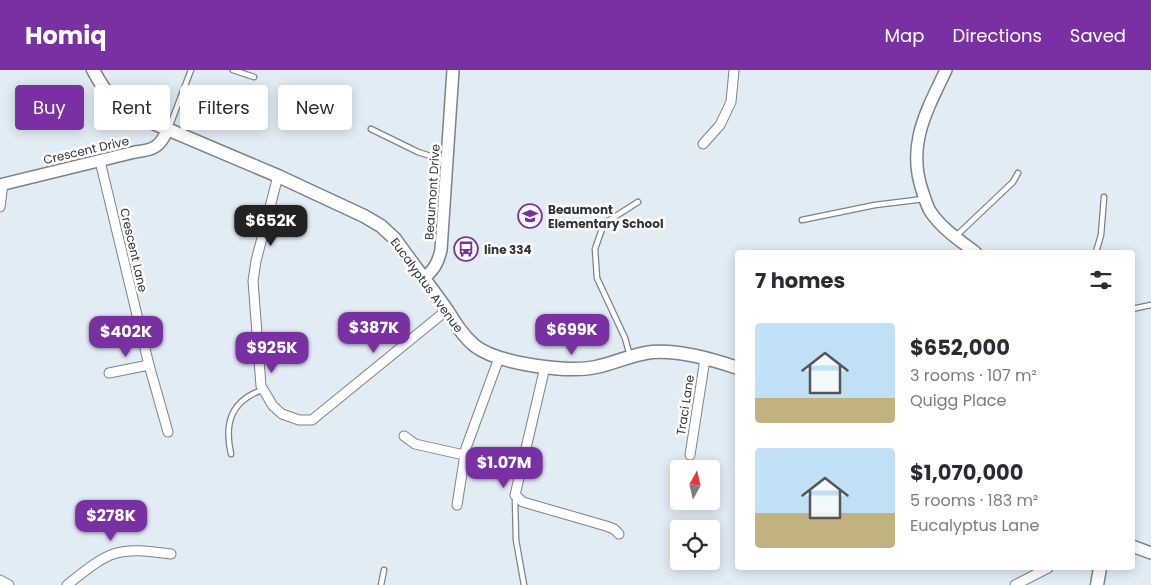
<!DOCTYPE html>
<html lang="en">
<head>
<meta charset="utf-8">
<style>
	:root { --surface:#fff; --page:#f7f7f7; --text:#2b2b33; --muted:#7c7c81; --accent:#7930a2 }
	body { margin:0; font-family:Poppins,sans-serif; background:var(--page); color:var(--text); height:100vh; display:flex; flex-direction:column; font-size:19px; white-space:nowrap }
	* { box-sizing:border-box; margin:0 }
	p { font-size:16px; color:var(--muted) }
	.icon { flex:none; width:28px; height:28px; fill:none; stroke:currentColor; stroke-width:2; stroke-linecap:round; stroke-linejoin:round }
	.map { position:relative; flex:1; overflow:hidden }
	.sheet { position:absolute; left:735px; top:180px; width:400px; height:320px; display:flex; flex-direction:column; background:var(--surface); border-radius:5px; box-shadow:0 2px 12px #0003 }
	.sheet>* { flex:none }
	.top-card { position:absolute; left:15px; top:15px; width:475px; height:45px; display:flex; gap:10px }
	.needle { width:32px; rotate:8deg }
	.controls { position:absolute; left:670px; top:390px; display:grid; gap:10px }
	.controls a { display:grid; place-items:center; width:50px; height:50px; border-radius:5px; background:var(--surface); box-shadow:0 2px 12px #0003; font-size:25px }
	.price { position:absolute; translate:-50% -42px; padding:0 11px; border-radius:10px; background:var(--accent); color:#fff; font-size:16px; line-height:32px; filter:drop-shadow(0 1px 2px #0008) }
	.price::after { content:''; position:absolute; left:50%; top:30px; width:15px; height:11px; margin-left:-8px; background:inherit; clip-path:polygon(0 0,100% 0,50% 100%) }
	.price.active { background:#222; color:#fff }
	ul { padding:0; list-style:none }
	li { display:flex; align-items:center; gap:15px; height:125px; padding:0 20px }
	li span { display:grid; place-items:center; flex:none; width:140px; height:100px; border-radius:5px; color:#555 }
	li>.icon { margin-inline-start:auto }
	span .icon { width:60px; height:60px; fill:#fffc; stroke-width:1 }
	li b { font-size:21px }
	h2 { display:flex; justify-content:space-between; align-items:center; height:60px; padding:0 20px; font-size:21px }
	.tag { padding:0 18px; border-radius:5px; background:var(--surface); box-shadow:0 2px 12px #0003; font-size:18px; line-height:45px }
	.tag.active { background:var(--accent); color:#fff }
	header { display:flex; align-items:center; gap:30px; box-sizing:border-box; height:70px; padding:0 25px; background:var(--accent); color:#fff }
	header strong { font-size:24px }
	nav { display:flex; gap:28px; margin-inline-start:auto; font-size:18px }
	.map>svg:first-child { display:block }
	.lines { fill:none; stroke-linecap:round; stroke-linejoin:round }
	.service-casing { stroke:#7a838b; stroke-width:7 }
	.minor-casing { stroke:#7a838b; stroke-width:11 }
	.tertiary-casing { stroke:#7a838b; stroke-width:14 }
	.secondary-casing { stroke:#7a838b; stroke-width:15 }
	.service { stroke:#fff; stroke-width:4.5 }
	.minor { stroke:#fff; stroke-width:9 }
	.tertiary { stroke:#fff; stroke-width:11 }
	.secondary { stroke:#fff; stroke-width:12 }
	.labels { text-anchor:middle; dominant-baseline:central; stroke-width:5; stroke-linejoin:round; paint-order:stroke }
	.street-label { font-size:12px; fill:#303337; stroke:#fff }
	.poi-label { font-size:12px; font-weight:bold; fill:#303337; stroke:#fff; text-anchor:start }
</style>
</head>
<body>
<header>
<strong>Homiq</strong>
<nav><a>Map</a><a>Directions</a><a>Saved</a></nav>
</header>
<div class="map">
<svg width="1151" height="515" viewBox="0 0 1151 515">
	<rect width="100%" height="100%" fill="#e2ecf5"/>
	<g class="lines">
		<!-- service casing -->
		<g class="service-casing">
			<g id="service">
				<polyline points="233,0 254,7"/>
				<polyline points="169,58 191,0"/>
				<polyline points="371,59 418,82 446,91"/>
				<polyline points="802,150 875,135 924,129"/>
				<polyline points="956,166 1013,112 1018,103"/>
				<polyline points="1096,182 1101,165 1104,127"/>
				<polyline points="1132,239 1151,235"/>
				<polyline points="630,286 625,268 597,208 595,179 602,159 608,151 638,132"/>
				<path d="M231 384C224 353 231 331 262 320"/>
				<polyline points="515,427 516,470 524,515"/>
				<polyline points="381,515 384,500"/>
			</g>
		</g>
		<!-- minor casing -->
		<g class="minor-casing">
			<g id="minor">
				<polyline points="703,74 720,55 731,32 734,0"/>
				<polyline points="100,91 149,295 168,362"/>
				<polyline points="278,106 256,191 253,211 261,316 273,336 282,344 299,350 312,350 447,240"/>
				<polyline points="0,137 3,114"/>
				<polyline points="545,297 515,425 523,432 606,456 614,459 619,464"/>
				<polyline points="109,303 149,295"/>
				<polyline points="404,366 415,374 464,385"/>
				<polyline points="690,385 705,289"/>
				<polyline points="457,435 466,378 499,288"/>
				<polyline points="0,510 9,515"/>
				<path d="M67 515C110 481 115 476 171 484"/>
				<polyline points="1015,515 1048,498"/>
			</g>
		</g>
		<!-- tertiary casing -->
		<g class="tertiary-casing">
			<g id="tertiary">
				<path d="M946 0C926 42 906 76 923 123 925 129 927 136 930 141 941 158 959 170 975 182"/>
				<path d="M0 115 135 82C154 80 160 77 168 59"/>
				<path d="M423 209C434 200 438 193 441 180L453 0"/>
				<polyline points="1132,476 1151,483"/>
			</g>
		</g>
		<!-- secondary casing -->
		<g class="secondary-casing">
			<g id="secondary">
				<path d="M93 0C105 22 111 31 134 45L278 106 364 146 381 156 395 169C412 193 430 216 447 240 455 253 463 266 475 276 499 294 567 303 596 297 615 293 633 284 652 282 680 280 711 289 738 298"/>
				<polyline points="1097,515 1100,498"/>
			</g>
		</g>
		<!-- service -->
		<use href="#service" class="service"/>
		<!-- minor -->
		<use href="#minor" class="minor"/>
		<!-- tertiary -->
		<use href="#tertiary" class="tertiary"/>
		<!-- secondary -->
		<use href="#secondary" class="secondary"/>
	</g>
	<!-- icons -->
	<defs>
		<g id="school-ring" transform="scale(1.25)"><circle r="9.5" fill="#fff" stroke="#7930a2" stroke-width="1.5"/><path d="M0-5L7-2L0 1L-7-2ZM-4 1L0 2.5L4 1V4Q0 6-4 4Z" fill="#7930a2"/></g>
		<g id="bus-ring" transform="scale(1.25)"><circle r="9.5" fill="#fff" stroke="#7930a2" stroke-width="1.5"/><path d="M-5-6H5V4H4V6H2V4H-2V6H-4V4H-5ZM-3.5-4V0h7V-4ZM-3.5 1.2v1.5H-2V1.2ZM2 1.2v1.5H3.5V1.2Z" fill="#7930a2"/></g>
	</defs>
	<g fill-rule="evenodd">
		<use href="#school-ring" x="530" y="146"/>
		<use href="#bus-ring" x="466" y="179"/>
	</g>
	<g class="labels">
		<!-- street labels -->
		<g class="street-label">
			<text transform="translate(86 80) rotate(-13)">Crescent Drive</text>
			<text transform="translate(432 122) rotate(-86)">Beaumont Drive</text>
			<text transform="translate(134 180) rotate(77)">Crescent Lane</text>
			<text transform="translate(427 215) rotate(54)">Eucalyptus Avenue</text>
			<text transform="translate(685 335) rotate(-81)">Traci Lane</text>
		</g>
		<!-- poi labels -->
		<g class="poi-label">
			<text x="548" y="139">Beaumont<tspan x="548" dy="14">Elementary School</tspan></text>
			<text x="484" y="179">line 334</text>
		</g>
	</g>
</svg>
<div class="controls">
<a><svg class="needle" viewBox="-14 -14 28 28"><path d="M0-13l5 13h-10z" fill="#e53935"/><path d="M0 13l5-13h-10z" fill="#7c7c81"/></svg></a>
<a><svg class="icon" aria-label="locate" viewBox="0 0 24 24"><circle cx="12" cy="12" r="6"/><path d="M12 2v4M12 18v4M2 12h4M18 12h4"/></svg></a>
</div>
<b class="price active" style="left:271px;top:177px">$652K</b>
<b class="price" style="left:374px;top:284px">$387K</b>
<b class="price" style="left:572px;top:286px">$699K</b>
<b class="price" style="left:126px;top:288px">$402K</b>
<b class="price" style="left:272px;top:304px">$925K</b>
<b class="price" style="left:504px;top:419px">$1.07M</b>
<b class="price" style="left:111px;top:472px">$278K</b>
<div class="top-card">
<a class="tag active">Buy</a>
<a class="tag">Rent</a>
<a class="tag">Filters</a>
<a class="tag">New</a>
</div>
<section class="sheet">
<h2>7 homes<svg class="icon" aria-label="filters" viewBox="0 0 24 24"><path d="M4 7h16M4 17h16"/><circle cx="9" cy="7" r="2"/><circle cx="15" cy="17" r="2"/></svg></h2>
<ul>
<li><span style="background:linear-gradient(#bfe0f5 75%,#c2b280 0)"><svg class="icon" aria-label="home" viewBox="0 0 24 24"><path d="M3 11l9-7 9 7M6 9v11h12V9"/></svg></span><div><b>$652,000</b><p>3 rooms · 107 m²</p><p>Quigg Place</p></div></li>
<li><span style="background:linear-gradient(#bfe0f5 65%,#c2b280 0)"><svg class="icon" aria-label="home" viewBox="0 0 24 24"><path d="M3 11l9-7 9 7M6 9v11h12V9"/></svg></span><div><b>$1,070,000</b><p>5 rooms · 183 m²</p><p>Eucalyptus Lane</p></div></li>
</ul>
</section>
</div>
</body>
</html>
